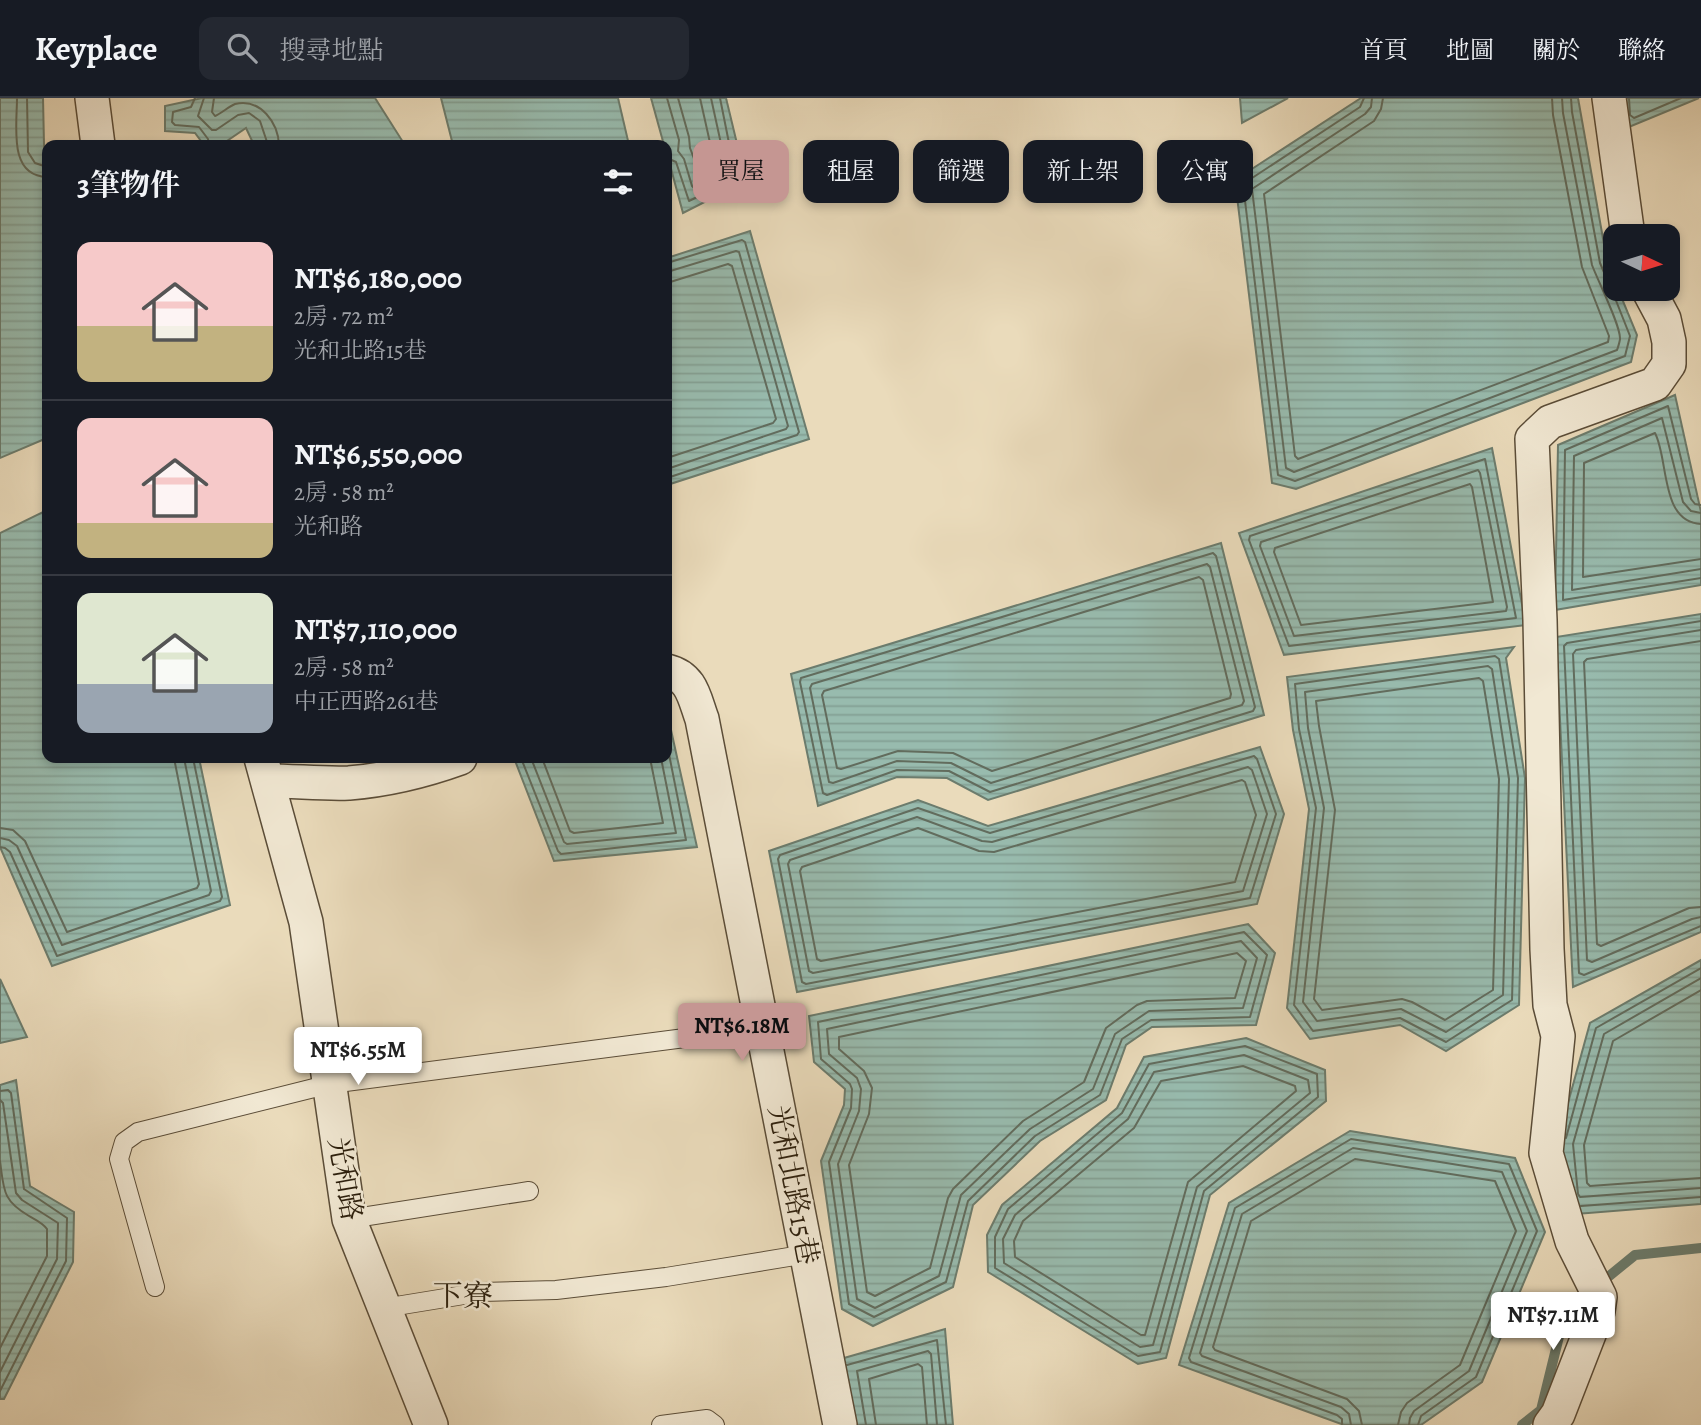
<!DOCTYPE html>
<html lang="zh-TW">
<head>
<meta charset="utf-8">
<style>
	:root { --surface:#171b24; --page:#242831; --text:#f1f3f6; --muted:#9ea1a6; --line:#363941; --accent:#c59692 }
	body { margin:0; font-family:Alegreya,"Noto Serif TC",serif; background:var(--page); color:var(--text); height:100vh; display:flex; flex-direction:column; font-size:26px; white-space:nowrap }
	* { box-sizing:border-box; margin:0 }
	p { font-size:23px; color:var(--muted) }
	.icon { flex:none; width:38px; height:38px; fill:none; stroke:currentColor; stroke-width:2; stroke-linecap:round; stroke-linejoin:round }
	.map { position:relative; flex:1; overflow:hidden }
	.panel { position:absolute; left:42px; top:42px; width:630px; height:623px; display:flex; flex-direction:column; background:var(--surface); border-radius:14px; box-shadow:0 4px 10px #0003 }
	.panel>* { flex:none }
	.hud { position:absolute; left:693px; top:42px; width:665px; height:63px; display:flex; gap:14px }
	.needle { width:46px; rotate:94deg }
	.buttons { position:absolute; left:1603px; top:126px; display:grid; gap:14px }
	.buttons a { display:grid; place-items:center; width:77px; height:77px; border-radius:14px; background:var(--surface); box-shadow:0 4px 10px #0003; font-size:35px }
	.price { position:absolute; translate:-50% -60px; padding:0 16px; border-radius:7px; background:#fff; color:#222; font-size:23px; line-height:46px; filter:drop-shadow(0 2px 4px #0008) }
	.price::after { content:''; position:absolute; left:50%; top:42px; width:21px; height:16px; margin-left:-10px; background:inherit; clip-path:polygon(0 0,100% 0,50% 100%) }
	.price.selected { background:var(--accent); color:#111 }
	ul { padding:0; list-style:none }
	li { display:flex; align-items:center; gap:21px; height:175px; padding:0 35px }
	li+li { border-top:2px solid var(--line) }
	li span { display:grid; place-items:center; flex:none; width:196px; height:140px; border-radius:14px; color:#555 }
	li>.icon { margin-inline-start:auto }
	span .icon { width:84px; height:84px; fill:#fffc; stroke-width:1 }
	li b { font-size:30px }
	h2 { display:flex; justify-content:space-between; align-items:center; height:84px; padding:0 35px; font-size:30px }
	.tag { padding:0 24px; border-radius:14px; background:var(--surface); box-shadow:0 4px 10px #0003; font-size:24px; line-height:63px }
	.tag.selected { background:var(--accent); color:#111 }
	header { display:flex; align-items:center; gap:42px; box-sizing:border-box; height:98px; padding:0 35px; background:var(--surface); border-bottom:2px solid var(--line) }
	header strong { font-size:33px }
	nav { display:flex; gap:38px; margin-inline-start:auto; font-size:24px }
	.search { width:490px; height:63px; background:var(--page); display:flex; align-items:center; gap:18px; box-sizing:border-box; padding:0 24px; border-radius:14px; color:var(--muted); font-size:26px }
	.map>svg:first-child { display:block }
	.water { fill:url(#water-rules); stroke:#6c7c6d; stroke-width:2 }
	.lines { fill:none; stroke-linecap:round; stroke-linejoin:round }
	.shore { stroke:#626c5d; stroke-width:2 }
	.stream { stroke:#6c7c6d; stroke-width:10 }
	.service-casing { stroke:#5b4d38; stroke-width:20 }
	.minor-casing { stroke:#5b4d38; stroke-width:36 }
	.service { stroke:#f1e8d3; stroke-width:18 }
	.minor { stroke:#f1e8d3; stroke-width:33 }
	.labels { text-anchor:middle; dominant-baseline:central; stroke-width:5; stroke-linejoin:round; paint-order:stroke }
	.street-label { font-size:28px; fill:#2b1e0c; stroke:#f1e8d3 }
	.neighbourhood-label { font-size:30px; fill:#2b1e0c; stroke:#f1e8d3 }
</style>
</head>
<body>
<header>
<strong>Keyplace</strong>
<div class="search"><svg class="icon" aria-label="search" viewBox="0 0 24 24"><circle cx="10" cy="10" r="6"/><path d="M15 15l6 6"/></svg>搜尋地點</div>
<nav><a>首頁</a><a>地圖</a><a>關於</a><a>聯絡</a></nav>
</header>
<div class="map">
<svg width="1701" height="1327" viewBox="0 0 1701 1327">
	<defs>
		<pattern id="water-rules" width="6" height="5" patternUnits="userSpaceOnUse" patternTransform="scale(1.75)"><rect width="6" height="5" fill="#98bbae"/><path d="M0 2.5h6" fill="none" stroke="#83a094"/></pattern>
	</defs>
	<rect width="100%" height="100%" fill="#eadbbb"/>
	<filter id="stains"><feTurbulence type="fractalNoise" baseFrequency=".00286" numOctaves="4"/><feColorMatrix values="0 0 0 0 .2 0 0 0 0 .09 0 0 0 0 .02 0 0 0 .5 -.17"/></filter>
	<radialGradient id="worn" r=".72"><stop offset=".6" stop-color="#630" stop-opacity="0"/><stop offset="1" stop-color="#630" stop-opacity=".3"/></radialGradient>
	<!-- water -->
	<g class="water">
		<polygon points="0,0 43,0 45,93 47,101 47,340 0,360"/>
		<polygon points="202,0 375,0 403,44 391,47 254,47 246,30 221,47 204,47 195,35 165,33 165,8"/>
		<polygon points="441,0 618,0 629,47 453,47"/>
		<polygon points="651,0 726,0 746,83 683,115 667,56 667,47 664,47"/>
		<polygon points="1240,0 1288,0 1242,25"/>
		<polygon points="1361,0 1578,0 1607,163 1615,184 1615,191 1618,191 1637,237 1631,264 1296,391 1272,385 1235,82"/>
		<polygon points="1622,0 1699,0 1624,31"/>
		<polygon points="750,133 809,341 667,387 667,160"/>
		<polygon points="1675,297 1701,414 1701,487 1555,512 1558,347"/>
		<polygon points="1492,350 1526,527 1284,557 1239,435"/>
		<polygon points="47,412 47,660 199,660 230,807 52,868 0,749 0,435"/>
		<polygon points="1221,445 1264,617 988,702 947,680 897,679 818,708 791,576"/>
		<polygon points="1701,516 1701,834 1573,889 1556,539"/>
		<polygon points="1514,549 1506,560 1525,680 1519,907 1446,953 1400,927 1310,941 1287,910 1309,711 1293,632 1287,579"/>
		<polygon points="667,614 697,749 554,763 514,660 667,660"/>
		<polygon points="1260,649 1284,716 1257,806 797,894 769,753 918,702 988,728"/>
		<polygon points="1248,826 1275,855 1256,927 1152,929 1126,947 1106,1002 1040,1043 973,1107 953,1189 873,1228 842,1211 821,1063 844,1007 845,991 814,964 809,918"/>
		<polygon points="1701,862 1701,1106 1564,1117 1557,1045 1590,925"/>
		<polygon points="0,881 27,939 0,945"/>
		<polygon points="1246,940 1325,972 1326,1003 1210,1097 1166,1260 1138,1266 988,1174 987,1137 1002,1107 1117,1010 1144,959"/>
		<polygon points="16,982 30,1088 74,1114 73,1164 4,1301 0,1301 0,987"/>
		<polygon points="1350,1033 1515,1060 1545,1134 1482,1284 1421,1327 1344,1327 1179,1267 1229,1105"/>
		<polygon points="945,1231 953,1327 850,1327 837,1262"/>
	</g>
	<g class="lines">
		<!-- shore -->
		<g class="shore">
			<path d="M17 0C17 28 8 78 47 79"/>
			<polyline points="27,0 28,54 35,65 47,69"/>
			<polyline points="195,0 191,9 173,14 172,24 175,27 199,29 208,41 209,47"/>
			<polyline points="204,0 198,18 212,32 216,32 238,17 249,15 260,23 268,47"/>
			<path d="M214 0 212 14 215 18C222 15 228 9 235 6 261 0 278 25 279 47"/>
			<polyline points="667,0 679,42 678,53 684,61 692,88 695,91 727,73 711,0"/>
			<polyline points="678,0 689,39 690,50 699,74 702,75 715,67 700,0"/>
			<polyline points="1364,0 1360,9 1243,86 1278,377 1295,383 1625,258 1630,238 1613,195 1613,185 1606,179 1600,165 1572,14 1571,0"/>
			<path d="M1372 0 1371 9 1365 16 1252 91 1286 370 1294 374 1617 252C1618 250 1620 242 1620 241 1621 228 1597 181 1592 167L1563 15 1562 0"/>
			<polyline points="1383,0 1381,11 1374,23 1264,96 1295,358 1298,361 1608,244 1609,238 1582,169 1553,17 1552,0"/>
			<polyline points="1629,0 1630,17 1634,20 1681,0"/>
			<polyline points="667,60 676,64 689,103 736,80 720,0"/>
			<polyline points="667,165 742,142 745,144 799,334 797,337 667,380"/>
			<polyline points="667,174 736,153 739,154 788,328 786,331 667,371"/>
			<polyline points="667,185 728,166 732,168 776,321 773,325 667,360"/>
			<polygon points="1485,361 1516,520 1289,548 1249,442 1250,438"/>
			<polygon points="1478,372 1480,375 1507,509 1506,513 1294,538 1260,448 1261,444"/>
			<polygon points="1470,386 1472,389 1493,504 1301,527 1274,454 1275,450"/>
			<polyline points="1701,407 1695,406 1691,401 1668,308 1565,352 1563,502 1701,480"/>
			<polyline points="1701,415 1691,413 1683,404 1662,320 1574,358 1572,492 1701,471"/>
			<path d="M1701 426C1660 424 1669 362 1655 335L1584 365 1583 479 1701 461"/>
			<polygon points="1213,455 1216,458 1255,609 1253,613 990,694 949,673 897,672 827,697 823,695 800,584 801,580"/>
			<polygon points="1207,466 1210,469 1244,603 1242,607 991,685 951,665 897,663 833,685 829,684 810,590 812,586"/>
			<polygon points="1199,479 1203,482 1231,596 1230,600 992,673 953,655 898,653 841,671 837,670 822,597 824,593"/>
			<polyline points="1701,523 1567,545 1564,548 1579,875 1584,877 1701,828"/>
			<polyline points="1701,532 1576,552 1573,556 1587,862 1592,864 1692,821 1701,819"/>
			<polyline points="1701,543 1587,561 1584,564 1597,846 1601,848 1689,810 1701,809"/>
			<polygon points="1495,558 1499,561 1518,680 1512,902 1446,944 1400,920 1313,933 1294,907 1316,710 1299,631 1295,586"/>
			<polygon points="1488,568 1492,571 1509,681 1503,897 1446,934 1401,911 1317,923 1303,904 1324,710 1308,630 1305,594"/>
			<polygon points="1479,580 1483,583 1499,681 1493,892 1445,922 1412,904 1402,901 1322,912 1314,901 1335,712 1319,628 1316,603"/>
			<polygon points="1254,658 1257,661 1276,716 1250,800 806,886 802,884 778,761 780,757 918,710 990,735"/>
			<polyline points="521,660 558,753 561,756 686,742 667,646"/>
			<polyline points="531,660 564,744 567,746 676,735 661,660"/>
			<polyline points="542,660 570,733 574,735 663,725 650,660"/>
			<polygon points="1248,669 1252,672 1267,716 1243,793 813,875 809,873 788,766 790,762 917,719 982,743 992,744"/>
			<polygon points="1242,682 1245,684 1256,717 1235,784 821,863 817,861 800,773 802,769 918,730 979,753 994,754"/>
			<polyline points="0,730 13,732 25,743 67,834 197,790 199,786 174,660"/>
			<polyline points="0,740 9,742 17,748 62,847 209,797 211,793 184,660"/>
			<polyline points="0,749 5,750 10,754 57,858 220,803 222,799 193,660"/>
			<polygon points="1244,834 1267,857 1250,919 1151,922 1122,941 1100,997 1035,1038 968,1103 946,1184 874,1219 849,1206 829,1064 851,1010 852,991 850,986 821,961 818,924"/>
			<polygon points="1241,843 1257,860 1243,910 1149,913 1115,936 1093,991 1030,1031 961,1097 939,1178 875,1210 857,1201 838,1066 859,1013 861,991 857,980 829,956 827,931"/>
			<polygon points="1237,855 1246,863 1235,900 1147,903 1137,907 1106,930 1084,984 1023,1023 953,1091 948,1100 930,1170 875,1198 867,1194 849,1067 869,1016 872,990 864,973 839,951 839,939"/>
			<polyline points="1701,880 1604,936 1573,1046 1578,1096 1580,1099 1701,1090"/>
			<polyline points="1701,892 1613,943 1584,1047 1587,1085 1590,1088 1701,1080"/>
			<polygon points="1245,948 1317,976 1318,999 1204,1093 1160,1254 1138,1258 995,1170 995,1139 1008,1111 1122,1015 1149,966"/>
			<polygon points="1244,957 1308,982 1310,995 1197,1089 1153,1247 1140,1249 1004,1165 1003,1141 1015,1117 1128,1021 1154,974"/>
			<polygon points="1243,968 1295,988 1296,993 1188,1084 1145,1237 1141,1237 1015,1159 1014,1143 1023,1123 1134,1030 1161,983"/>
			<polyline points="0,993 8,992 11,995 24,1091 67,1120 66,1163 0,1293"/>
			<polyline points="0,1002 3,1005 16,1095 22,1102 58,1125 57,1161 0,1274"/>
			<polyline points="1566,1040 1596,930 1701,870"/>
			<path d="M0 1063C4 1092 2 1102 29 1118 36 1122 43 1125 47 1131V1158L0 1250"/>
			<polyline points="1581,1108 1701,1099"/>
			<polyline points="847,1267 937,1242 946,1327"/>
			<polyline points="866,1327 857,1273 928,1253 931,1256 937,1327"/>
			<polyline points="876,1327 869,1281 918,1266 922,1269 927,1327"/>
			<polyline points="1342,1327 1342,1321 1337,1317 1191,1264 1189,1260 1235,1110 1351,1041 1509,1066 1537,1133 1476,1279 1421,1318 1418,1327"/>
			<polyline points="1351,1327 1349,1316 1341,1309 1202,1258 1200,1255 1242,1116 1353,1050 1502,1074 1527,1133 1469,1273 1414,1313 1410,1320 1409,1327"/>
			<polyline points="1362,1327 1359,1313 1347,1301 1215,1252 1213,1249 1251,1123 1355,1061 1495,1083 1516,1133 1460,1267 1407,1305 1401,1314 1398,1327"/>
		</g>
		<!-- stream -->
		<polyline class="stream" points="1522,1327 1541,1312 1565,1214 1635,1157 1701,1150"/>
		<!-- service casing -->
		<g class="service-casing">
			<g id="service">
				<polyline points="349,1121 529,1093"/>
				<polyline points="155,1189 119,1061 124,1044 138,1034 330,986 762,930"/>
				<polyline points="384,1210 482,1194 556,1192 666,1179 807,1156"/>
				<polyline points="661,1327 707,1321 715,1327"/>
			</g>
		</g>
		<!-- minor casing -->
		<g class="minor-casing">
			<g id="minor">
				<polyline points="92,0 98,47"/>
				<polyline points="1609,0 1628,138"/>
				<path d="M667 573C692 579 694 599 702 621L840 1327"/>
				<polyline points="261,660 306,824 349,1121 431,1327"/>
				<path d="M268 683C295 683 322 686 349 685 387 682 424 673 460 660"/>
				<polyline points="1550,1327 1558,1316 1598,1213 1600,1199 1572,1143 1546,1055 1558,938 1550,907 1547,851 1540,522 1532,341 1550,324 1655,286 1669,266 1669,244 1664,221 1648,191"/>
			</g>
		</g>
		<!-- service -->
		<use href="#service" class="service"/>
		<!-- minor -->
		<use href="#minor" class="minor"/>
	</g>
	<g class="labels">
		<!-- street labels -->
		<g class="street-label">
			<text transform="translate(345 1081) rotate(80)">光和路</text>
			<text transform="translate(793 1087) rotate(79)">光和北路15巷</text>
		</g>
		<!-- neighbourhood labels -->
		<g class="neighbourhood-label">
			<text x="463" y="1198">下寮</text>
		</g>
	</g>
	<rect width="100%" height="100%" filter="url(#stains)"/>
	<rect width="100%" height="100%" fill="url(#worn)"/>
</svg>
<div class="buttons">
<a><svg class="needle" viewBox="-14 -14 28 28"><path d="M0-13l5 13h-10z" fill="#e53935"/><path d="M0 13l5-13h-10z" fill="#9ea1a6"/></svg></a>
</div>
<b class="price selected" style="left:742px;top:965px">NT$6.18M</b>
<b class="price" style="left:358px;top:989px">NT$6.55M</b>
<b class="price" style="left:1553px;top:1254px">NT$7.11M</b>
<div class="hud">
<a class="tag selected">買屋</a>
<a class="tag">租屋</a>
<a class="tag">篩選</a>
<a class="tag">新上架</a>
<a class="tag">公寓</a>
</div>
<section class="panel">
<h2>3筆物件<svg class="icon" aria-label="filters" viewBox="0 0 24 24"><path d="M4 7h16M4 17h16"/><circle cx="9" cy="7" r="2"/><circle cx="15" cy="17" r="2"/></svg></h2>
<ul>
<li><span style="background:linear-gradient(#f6c9c9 60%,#c2b280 0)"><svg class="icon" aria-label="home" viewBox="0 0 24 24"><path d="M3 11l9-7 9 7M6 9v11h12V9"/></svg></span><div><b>NT$6,180,000</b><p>2房 · 72 m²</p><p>光和北路15巷</p></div></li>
<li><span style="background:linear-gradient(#f6c9c9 75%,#c2b280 0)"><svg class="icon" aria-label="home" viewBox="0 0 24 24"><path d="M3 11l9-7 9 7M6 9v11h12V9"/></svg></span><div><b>NT$6,550,000</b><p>2房 · 58 m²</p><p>光和路</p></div></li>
<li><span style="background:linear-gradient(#dfe7d0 65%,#9aa5b1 0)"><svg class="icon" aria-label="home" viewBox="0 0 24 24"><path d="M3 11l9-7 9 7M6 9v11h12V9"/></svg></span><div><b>NT$7,110,000</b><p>2房 · 58 m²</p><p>中正西路261巷</p></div></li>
</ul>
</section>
</div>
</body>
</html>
